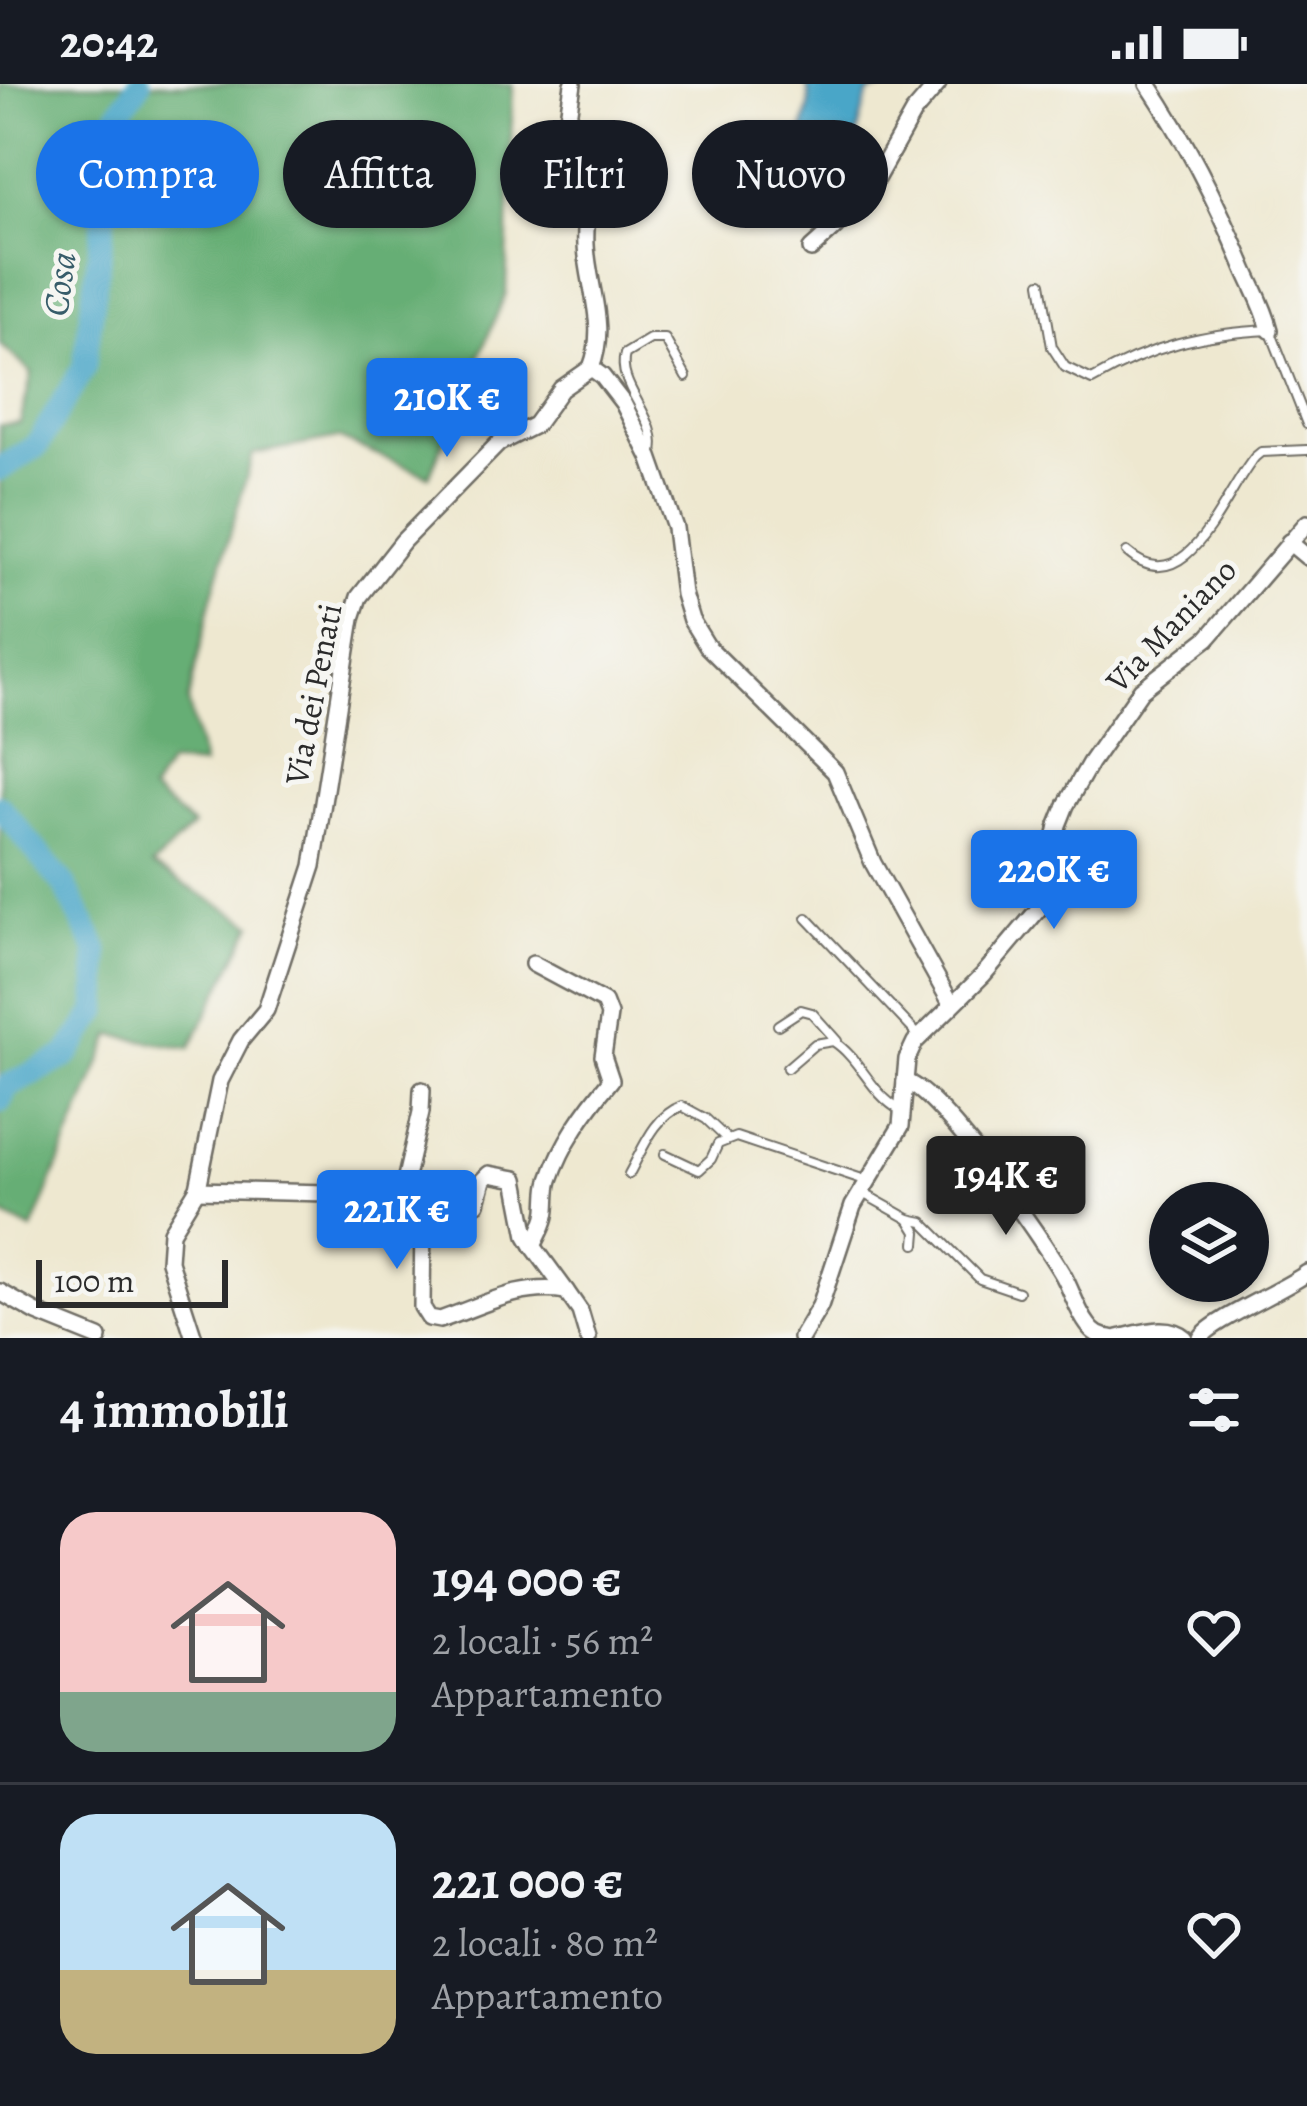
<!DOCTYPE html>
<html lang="it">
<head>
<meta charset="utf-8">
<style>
	:root { --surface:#171b24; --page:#20242c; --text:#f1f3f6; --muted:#9ea1a6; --line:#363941; --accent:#1a73e8 }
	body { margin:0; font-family:Alegreya,serif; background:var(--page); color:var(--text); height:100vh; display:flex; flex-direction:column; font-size:45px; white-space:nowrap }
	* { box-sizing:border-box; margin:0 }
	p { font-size:39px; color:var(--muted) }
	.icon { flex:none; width:66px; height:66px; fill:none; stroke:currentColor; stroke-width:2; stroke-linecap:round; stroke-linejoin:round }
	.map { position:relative; height:1254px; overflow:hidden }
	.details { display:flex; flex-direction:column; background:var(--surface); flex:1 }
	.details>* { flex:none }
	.banner { position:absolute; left:36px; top:36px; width:1236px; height:108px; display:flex; gap:24px }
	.buttons { position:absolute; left:1149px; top:1098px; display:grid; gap:24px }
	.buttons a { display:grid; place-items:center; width:120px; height:120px; border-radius:50%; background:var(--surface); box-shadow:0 3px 9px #0004; font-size:60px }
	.scale { position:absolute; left:36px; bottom:30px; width:192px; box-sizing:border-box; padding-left:12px; border:6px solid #2b2b2b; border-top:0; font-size:33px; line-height:42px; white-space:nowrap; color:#2b2b2b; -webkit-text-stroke:9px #f6f6f2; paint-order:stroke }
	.price { position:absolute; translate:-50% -102px; padding:0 27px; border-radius:12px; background:var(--accent); color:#fff; font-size:39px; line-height:78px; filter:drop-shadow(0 3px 6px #0008) }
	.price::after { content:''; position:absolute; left:50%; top:72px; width:36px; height:27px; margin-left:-18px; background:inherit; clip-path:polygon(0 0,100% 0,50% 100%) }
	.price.active { background:#222; color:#fff }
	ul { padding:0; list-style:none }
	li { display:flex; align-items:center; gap:36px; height:300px; padding:0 60px }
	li+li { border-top:3px solid var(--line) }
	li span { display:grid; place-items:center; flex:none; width:336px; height:240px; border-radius:36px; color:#555 }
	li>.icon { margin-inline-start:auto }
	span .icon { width:144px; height:144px; fill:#fffc; stroke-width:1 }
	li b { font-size:51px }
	h2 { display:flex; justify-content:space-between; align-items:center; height:144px; padding:0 60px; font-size:51px }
	.pill { padding:0 42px; border-radius:54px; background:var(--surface); box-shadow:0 3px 9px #0004; font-size:42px; line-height:108px }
	.pill.active { background:var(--accent); color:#fff }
	.status { display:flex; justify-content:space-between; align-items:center; height:84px; padding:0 60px; background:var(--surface); direction:ltr }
	.status svg { height:33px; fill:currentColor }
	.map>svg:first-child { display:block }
	.forest { fill:#66ae74; stroke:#486c50; stroke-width:3 }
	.water { fill:#49a6c8; stroke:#3a687a; stroke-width:3 }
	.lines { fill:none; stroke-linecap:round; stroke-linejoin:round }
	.river { stroke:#49a6c8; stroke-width:24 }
	.lane-casing { stroke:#6f6d65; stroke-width:12 }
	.street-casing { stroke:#6f6d65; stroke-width:20 }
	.lane { stroke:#fff; stroke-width:8 }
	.street { stroke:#fff; stroke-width:15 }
	.labels { text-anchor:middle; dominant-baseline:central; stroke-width:10; stroke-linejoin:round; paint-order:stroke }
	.street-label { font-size:33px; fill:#2b2b2b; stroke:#f6f6f2 }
	.water-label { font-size:36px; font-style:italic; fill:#375c6a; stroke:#f6f6f2 }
</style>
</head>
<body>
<div class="status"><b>20:42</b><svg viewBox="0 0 49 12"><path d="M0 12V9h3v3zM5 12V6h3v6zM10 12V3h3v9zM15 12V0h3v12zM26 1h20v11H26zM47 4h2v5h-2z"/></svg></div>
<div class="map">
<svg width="1307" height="1254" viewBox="0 0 1307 1254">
	<rect width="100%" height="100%" fill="#f6f6f2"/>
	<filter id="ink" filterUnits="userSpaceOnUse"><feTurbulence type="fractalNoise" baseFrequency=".00833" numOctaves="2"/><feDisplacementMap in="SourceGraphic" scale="24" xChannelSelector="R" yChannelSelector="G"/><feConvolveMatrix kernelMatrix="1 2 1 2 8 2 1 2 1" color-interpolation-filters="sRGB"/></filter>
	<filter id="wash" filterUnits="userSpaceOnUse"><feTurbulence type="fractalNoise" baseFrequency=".004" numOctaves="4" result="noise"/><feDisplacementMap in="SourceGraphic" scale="48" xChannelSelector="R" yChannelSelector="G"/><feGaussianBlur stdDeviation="2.7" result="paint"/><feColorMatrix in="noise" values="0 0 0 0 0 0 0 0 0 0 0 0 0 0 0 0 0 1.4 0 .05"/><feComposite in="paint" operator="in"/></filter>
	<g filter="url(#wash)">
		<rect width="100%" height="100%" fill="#eee8d0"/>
		<!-- forest -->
		<polygon class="forest" points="0,0 513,0 506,209 429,392 338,354 253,370 212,513 188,617 203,682 169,679 151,708 193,742 152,782 253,840 190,964 112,951 32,1146 0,1129 0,341 20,339 32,289 0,260"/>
		<!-- water -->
		<path class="water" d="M806 0H901L869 9C859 35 858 62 842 84L820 86C783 40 820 36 806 0Z"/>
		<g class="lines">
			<!-- river -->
			<g class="river">
				<polyline points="0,385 37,362 84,283 118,30 139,0"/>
				<polyline points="0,723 65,802 97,866 98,926 67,972 7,1002 0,1017"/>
			</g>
		</g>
	</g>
	<g filter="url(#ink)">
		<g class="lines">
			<!-- lane casing -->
			<g class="lane-casing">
				<g id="lane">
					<path d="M1041 199 1052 263 1065 283 1092 296C1151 262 1202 249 1270 246L1307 340"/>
					<path d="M651 372C663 337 615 303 625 270L650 255H665L686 293"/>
					<path d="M1127 468C1187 521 1223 411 1255 373L1261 368 1307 366"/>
					<polyline points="807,834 920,953"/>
					<polyline points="778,941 801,926 812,929 837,957"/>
					<path d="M787 984 815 960 833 957C861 975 870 1009 900 1026"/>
					<polyline points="665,1070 699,1086 711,1075 718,1060 736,1053 865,1096"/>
					<path d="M629 1090C643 1065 654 1032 682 1022L706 1035 726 1054"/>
					<polyline points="861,1108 909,1135 923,1138 980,1195 1018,1208"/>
					<polyline points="909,1135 917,1148 916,1160"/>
				</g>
			</g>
			<!-- street casing -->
			<g class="street-casing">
				<g id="street">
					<path d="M573 0 568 33C576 43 586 52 589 65 594 95 584 131 586 161 588 204 608 241 591 284"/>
					<path d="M1148 0C1187 58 1218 120 1245 185 1254 206 1264 222 1270 246"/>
					<polyline points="811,165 863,118 913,29 938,0"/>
					<polyline points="1289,458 1307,473"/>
					<path d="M905 998C939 1005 1042 1155 1063 1191 1072 1207 1077 1227 1088 1241 1094 1250 1101 1253 1111 1254"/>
					<path d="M197 1106 328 1109 414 1117 423 1129 422 1223 429 1234 440 1236C482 1222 520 1199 566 1207L580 1227 588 1254"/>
					<polyline points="401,1115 421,1028 422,1006"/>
					<path d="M414 1117 477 1119 483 1096 489 1090 516 1095 527 1152 533 1162C539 1150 546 1138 547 1126 548 1115 547 1106 550 1096 562 1059 586 1026 611 996L603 972 609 931 604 918 533 880"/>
					<polyline points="533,1162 566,1207"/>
					<polyline points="0,1208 37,1229 99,1254"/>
					<polyline points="194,1254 169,1177 171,1148 198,1104 220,997 241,956 266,926 313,782 352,534 359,513 403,457 499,359 535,341 561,305 591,284 602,292 623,319 650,373 675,444 683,510 691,536 707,562 835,688 873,779 952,921"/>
					<polyline points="801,1254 820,1222 853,1122 901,1042 907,975 915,958 983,891 1042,821 1058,741 1066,721 1090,679 1141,606 1208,554 1307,439"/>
					<path d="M1118 1254C1139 1250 1167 1238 1185 1254"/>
					<path d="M1201 1254C1210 1237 1283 1207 1307 1189"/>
				</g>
			</g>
			<!-- lane -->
			<use href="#lane" class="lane"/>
			<!-- street -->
			<use href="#street" class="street"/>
		</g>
	</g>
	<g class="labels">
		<!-- street labels -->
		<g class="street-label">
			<text transform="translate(1171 541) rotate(-46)">Via Maniano</text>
			<text transform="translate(313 610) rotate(-79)">Via dei Penati</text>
		</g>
		<!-- water labels -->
		<g class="water-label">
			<text transform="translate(59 200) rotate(-82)">Cosa</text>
		</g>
	</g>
</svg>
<div class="buttons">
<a><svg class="icon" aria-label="layers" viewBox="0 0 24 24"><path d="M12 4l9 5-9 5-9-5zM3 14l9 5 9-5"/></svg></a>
</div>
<div class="scale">100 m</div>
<b class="price" style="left:447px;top:376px">210K €</b>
<b class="price" style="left:1054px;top:848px">220K €</b>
<b class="price active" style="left:1006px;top:1154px">194K €</b>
<b class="price" style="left:397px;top:1188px">221K €</b>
<div class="banner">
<a class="pill active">Compra</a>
<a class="pill">Affitta</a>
<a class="pill">Filtri</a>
<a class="pill">Nuovo</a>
</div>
</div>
<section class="details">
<h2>4 immobili<svg class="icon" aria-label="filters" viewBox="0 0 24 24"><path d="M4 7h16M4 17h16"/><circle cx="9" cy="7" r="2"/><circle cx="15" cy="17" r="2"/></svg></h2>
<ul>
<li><span style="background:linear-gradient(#f6c9c9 75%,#7fa58c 0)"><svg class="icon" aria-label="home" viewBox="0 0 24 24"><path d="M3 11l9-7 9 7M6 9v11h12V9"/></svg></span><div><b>194 000 €</b><p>2 locali · 56 m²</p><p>Appartamento</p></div><svg class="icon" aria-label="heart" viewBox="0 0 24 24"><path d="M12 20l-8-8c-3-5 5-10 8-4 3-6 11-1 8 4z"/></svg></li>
<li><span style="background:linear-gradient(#bfe0f5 65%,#c2b280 0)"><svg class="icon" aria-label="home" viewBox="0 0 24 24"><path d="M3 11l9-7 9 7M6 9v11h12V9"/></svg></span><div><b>221 000 €</b><p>2 locali · 80 m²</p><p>Appartamento</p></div><svg class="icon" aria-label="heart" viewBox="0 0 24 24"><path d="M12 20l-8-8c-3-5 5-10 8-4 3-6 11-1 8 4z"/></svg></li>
</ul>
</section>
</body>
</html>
